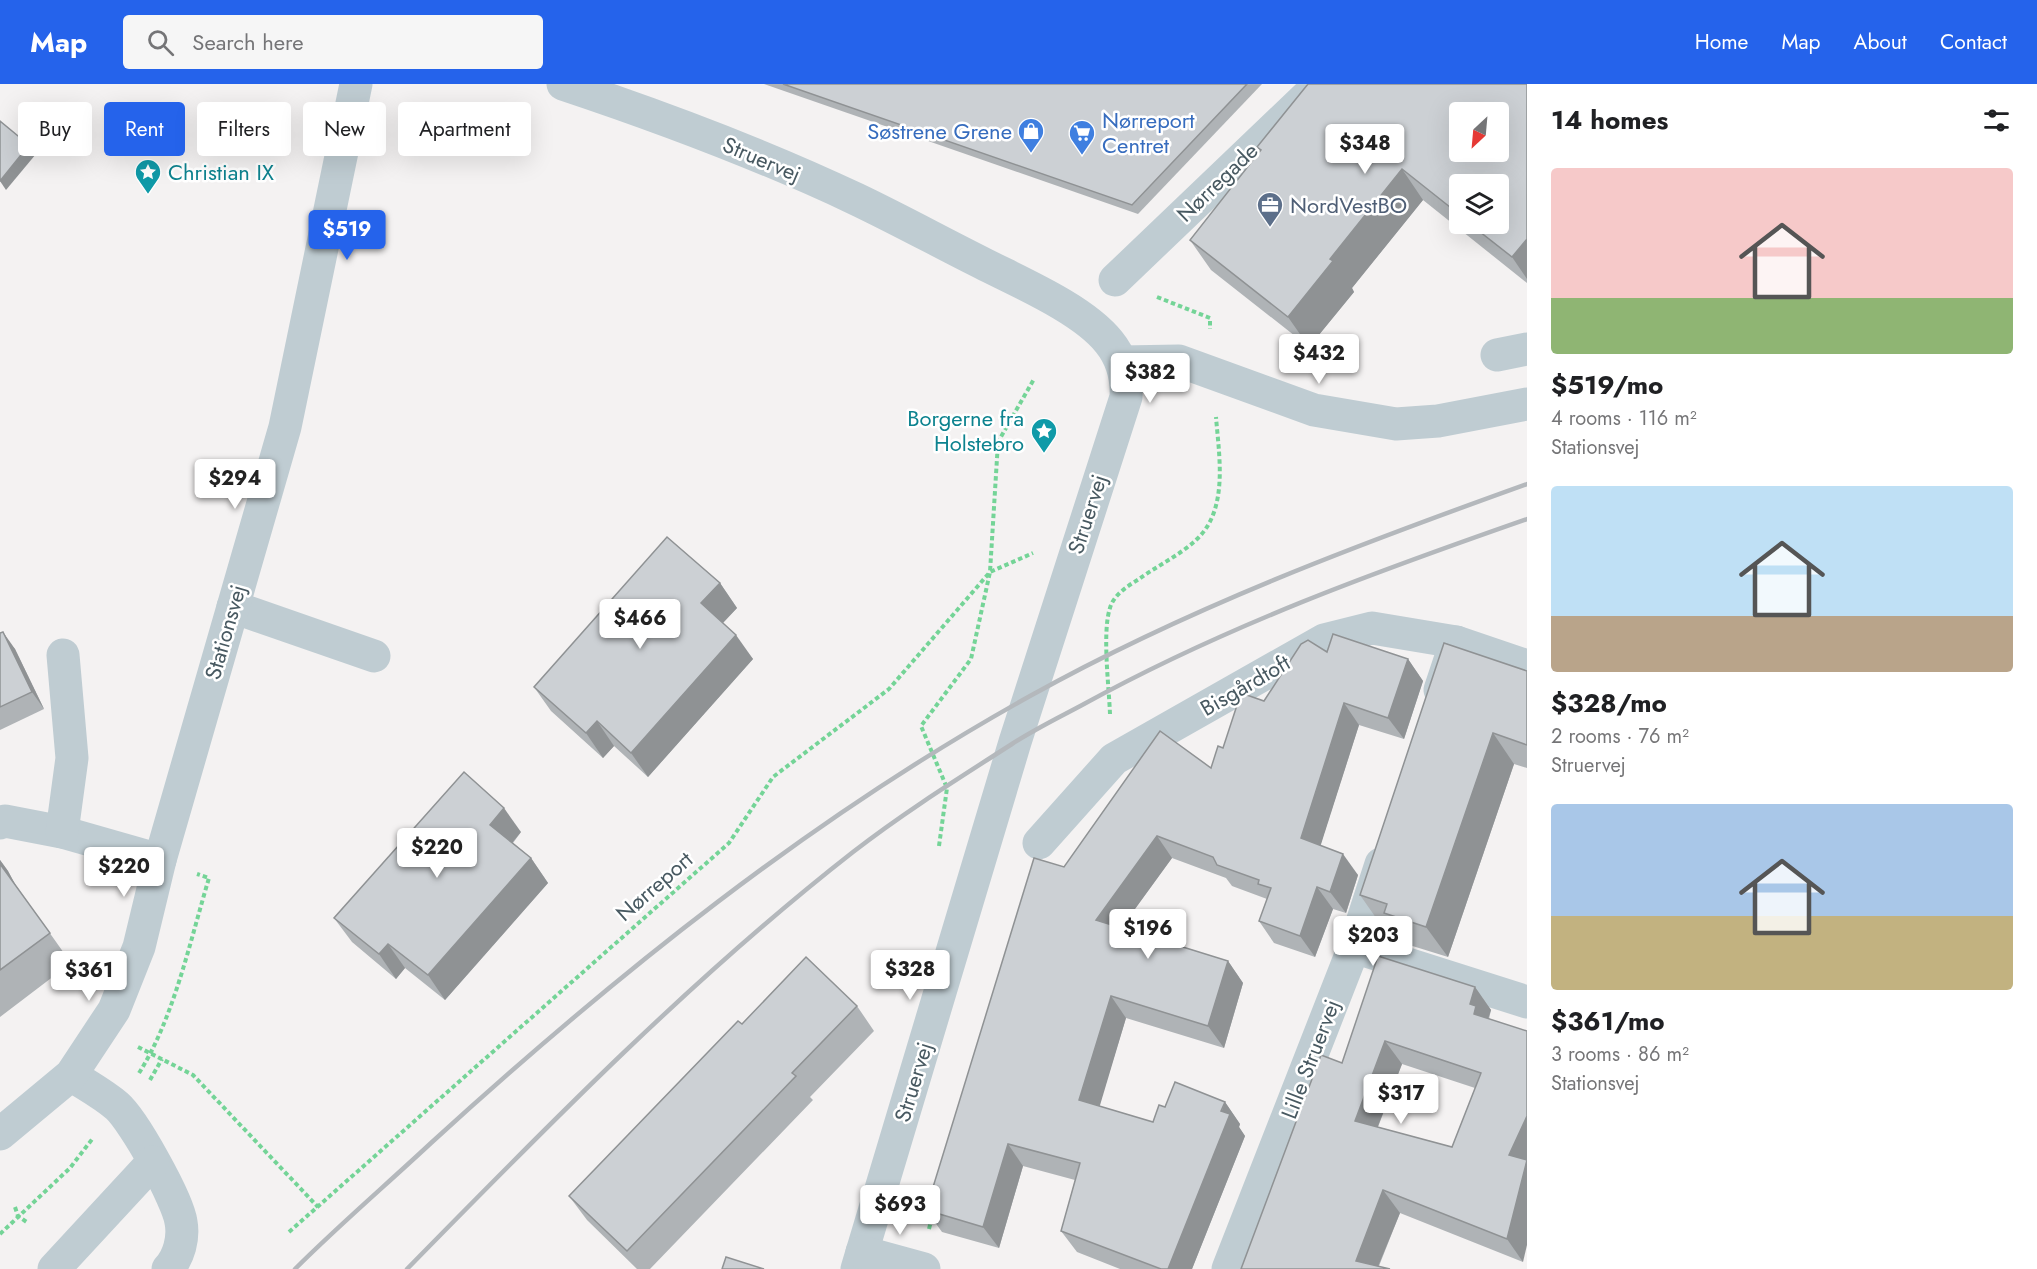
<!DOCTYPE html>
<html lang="en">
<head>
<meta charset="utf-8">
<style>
	:root { --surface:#fff; --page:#f6f6f6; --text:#202124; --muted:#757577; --accent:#2563eb }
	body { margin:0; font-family:Jost,sans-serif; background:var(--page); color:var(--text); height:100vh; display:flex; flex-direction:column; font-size:22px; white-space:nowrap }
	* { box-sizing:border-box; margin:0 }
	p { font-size:20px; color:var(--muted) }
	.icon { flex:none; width:33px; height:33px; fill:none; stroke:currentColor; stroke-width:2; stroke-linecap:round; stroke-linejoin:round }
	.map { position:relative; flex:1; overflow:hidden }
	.drawer { display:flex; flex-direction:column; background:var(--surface); width:510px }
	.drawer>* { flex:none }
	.top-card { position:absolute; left:18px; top:18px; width:570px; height:54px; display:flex; gap:12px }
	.needle { width:39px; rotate:206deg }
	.fabs { position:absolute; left:1449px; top:18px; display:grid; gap:12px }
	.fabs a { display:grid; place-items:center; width:60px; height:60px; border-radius:6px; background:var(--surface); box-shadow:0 6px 24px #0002; font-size:30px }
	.price { position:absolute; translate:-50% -51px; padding:0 14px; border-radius:6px; background:#fff; color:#222; font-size:20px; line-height:39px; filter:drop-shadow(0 2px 3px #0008) }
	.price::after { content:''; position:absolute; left:50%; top:36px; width:18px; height:14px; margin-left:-9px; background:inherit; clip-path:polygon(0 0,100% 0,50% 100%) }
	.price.selected { background:var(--accent); color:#fff }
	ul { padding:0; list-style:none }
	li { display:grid; align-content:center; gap:12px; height:318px; padding:0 24px }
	li span { display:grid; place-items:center; height:186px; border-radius:6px; color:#555 }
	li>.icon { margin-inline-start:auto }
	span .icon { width:108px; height:108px; fill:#fffc; stroke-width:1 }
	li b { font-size:26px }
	h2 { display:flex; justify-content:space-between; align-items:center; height:72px; padding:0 24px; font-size:26px }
	.tag { padding:0 21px; border-radius:6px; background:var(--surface); box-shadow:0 6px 24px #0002; font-size:21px; line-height:54px }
	.tag.selected { background:var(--accent); color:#fff }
	header { display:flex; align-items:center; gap:36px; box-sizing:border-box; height:84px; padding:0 30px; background:var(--accent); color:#fff }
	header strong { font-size:28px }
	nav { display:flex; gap:33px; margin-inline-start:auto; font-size:21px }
	.search { width:420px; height:54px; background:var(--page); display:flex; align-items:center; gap:15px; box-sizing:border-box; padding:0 21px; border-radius:6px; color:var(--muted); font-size:22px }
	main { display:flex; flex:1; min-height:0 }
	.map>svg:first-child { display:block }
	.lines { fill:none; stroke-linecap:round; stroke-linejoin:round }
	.path { stroke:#74d497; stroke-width:4; stroke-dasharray:4.5 3; stroke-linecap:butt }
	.minor { stroke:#bfccd2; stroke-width:33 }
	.rail { stroke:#b4b8bc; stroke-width:4.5 }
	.wall { fill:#afb3b6; fill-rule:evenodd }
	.shaded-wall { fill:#8f9294 }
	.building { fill:#ccd0d4; stroke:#8f9294; stroke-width:1.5; fill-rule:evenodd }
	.labels { text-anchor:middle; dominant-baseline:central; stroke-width:5; stroke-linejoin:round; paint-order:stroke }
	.shop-label { font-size:22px; fill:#366cbe; stroke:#fff; text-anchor:start }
	.street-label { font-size:22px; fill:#485961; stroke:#fff }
	.culture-label { font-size:22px; fill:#0d838f; stroke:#fff; text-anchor:start }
	.service-label { font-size:22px; fill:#4e5e75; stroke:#fff; text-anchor:start }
</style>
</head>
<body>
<header>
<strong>Map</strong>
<div class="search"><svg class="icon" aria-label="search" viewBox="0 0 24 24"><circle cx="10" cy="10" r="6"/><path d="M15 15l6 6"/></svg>Search here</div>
<nav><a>Home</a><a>Map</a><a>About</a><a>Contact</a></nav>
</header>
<main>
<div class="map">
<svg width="1527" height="1185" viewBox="0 0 1527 1185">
	<rect width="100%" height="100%" fill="#f4f2f2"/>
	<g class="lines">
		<!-- path -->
		<g class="path">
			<polyline points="1157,213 1210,234 1210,245"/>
			<path d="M1110 630C1109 603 1102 548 1110 524 1114 510 1128 502 1139 495 1157 482 1180 471 1196 456 1229 426 1219 372 1216 333"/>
			<polyline points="939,762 947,704 921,642 971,575 990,488 998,358 1034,295"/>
			<polyline points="138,963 193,991 318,1123"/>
			<path d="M139 989C174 934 190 857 209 794L197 790"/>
			<polyline points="150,996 162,975"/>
			<polyline points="15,1123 18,1132 28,1139"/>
			<polyline points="929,1145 933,1129"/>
			<polyline points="289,1148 729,759 773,693 889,605 990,488 1033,469"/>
			<polyline points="0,1150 70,1084 93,1054"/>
		</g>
		<!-- minor -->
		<g class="minor">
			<path d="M563 0C662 33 761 70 856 115 898 135 940 158 982 179 1019 198 1083 225 1109 258 1122 274 1127 292 1126 313L1015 658 857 1185"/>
			<polyline points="1115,196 1320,0"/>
			<polyline points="1497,271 1527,265"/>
			<polyline points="1122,278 1179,277 1314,326 1396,340 1438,337 1527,320"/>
			<polyline points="233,523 374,572"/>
			<polyline points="1440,606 1456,558"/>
			<polyline points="0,739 5,737 62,748 160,776"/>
			<polyline points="62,748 72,674 63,571"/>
			<polyline points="1039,759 1114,675 1324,556 1372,544 1456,558 1527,582"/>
			<polyline points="1354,863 1527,918"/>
			<path d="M71 991C86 1001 103 1010 117 1022 134 1037 178 1116 181 1138 184 1154 179 1173 168 1185"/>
			<polyline points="0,1050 71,991 114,926 139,863 160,776 285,343 356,0"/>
			<polyline points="862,1168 924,1185"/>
			<polyline points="54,1185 153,1078"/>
			<polyline points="1228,1185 1354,863 1381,780"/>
		</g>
		<!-- rail -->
		<g class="rail">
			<path d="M295 1185C339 1141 386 1101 431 1059 615 891 812 733 1030 612 1188 524 1357 461 1527 400"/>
			<path d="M407 1185C549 1040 693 893 853 768 903 729 959 694 1012 660 1035 645 1060 633 1084 620 1226 542 1375 488 1527 435"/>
		</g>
	</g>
	<!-- wall -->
	<g class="wall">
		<polygon points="764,0 1262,0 1138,130"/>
		<path d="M1527 0V199L1423 116 1352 204 1354 208 1309 263 1211 186 1190 156 1260 68 1257 63ZM1460 100 1498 140H1460Z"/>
		<polygon points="720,499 737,524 723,539 753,575 648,693 614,662 603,674 551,627 534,603"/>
		<polygon points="0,549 15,565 44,625 0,646"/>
		<polygon points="1327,568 1408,575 1423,597 1404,655 1359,641 1320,762 1358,791 1346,829 1333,825 1315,873 1274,859 1259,837 1267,815 1232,802 1226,794 1172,774 1121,844 1228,877 1243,899 1224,964 1126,934 1099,1022 1153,1038 1165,1023 1225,1018 1240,1040 1239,1043 1245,1052 1192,1185 1120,1185 1077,1168 1061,1147 1075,1096 1023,1082 999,1164 942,1148 926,1126 1064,783 1211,684 1223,664 1264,617"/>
		<polygon points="1527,587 1527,684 1514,680 1448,873 1406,860 1396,847 1381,841 1360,811"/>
		<polygon points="521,748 513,759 531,774 548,799 445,916 405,884 396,895 352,858 334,834"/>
		<polygon points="0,776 8,787 15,800 71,879 0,933"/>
		<path d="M1475 903 1491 926 1489 935 1523 1178 1400 1129 1379 1182 1241 1185 1342 979ZM1402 980 1475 1004 1452 1063 1378 1043Z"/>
		<polygon points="857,922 874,947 810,1013 813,1016 650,1185 637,1185 587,1136 569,1112 742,940"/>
	</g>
	<!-- shaded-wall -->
	<g class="shaded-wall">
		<polygon points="29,61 36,70 6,106 0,97"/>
		<polygon points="1402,85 1423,116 1352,204 1354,208 1309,263 1288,233 1330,175"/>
		<polygon points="1527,155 1527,195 1512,173"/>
		<polygon points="720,499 737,524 718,544 701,519"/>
		<polygon points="3,548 15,565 44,625 32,608"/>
		<polygon points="736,551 753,575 648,693 631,669"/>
		<polygon points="1408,575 1423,597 1404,655 1388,634"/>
		<polygon points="1344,619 1359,641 1316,776 1301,754"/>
		<polygon points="597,637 614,662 603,674 586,649"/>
		<polygon points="1493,649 1514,680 1448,873 1426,843"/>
		<polygon points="504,724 521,748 507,765 490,741"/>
		<polygon points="1157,752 1172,774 1111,858 1096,836"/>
		<polygon points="1343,770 1358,791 1346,829 1330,808"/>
		<polygon points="531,774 548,799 445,916 428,891"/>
		<polygon points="0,776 8,787 17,804 0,780"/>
		<polygon points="1317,803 1333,825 1315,873 1300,852"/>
		<polygon points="388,860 405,884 396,895 379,870"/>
		<polygon points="1228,877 1243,899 1224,964 1208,942"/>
		<polygon points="1475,903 1491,926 1487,938 1474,930 1470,920"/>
		<polygon points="1111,912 1126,934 1095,1038 1079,1016"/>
		<polygon points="1385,957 1402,980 1371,1060 1355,1037"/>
		<polygon points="1225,1018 1240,1040 1239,1043 1245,1052 1192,1185 1168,1185"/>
		<polygon points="1527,1032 1527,1161 1523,1178 1507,1155 1509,1071"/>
		<polygon points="1008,1060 1023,1082 999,1164 983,1143"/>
		<polygon points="1383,1106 1400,1129 1377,1185 1356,1177"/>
	</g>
	<!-- building -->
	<g class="building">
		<polygon points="783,0 1247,0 1132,121"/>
		<path d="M1308 0H1527V155L1512 173 1470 140H1498V100H1460V131L1402 85 1330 175 1333 177 1288 233 1190 156 1261 66 1257 63ZM1460 28H1498V68H1460Z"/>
		<polygon points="0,37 29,61 0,97"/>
		<polygon points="667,453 720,499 701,519 736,551 631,669 597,637 586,649 534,603"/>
		<polygon points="3,548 32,608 0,623 0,549"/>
		<polygon points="1333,550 1408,575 1388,634 1344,619 1301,754 1343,770 1330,808 1317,803 1300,852 1259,837 1271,804 1258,800 1259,796 1217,781 1213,773 1157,752 1096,836 1228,877 1208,942 1111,912 1079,1016 1153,1038 1159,1021 1165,1023 1175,998 1225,1018 1221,1027 1230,1030 1168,1185 1161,1185 1061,1147 1080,1079 1008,1060 983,1143 926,1126 1034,774 1064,783 1160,647 1211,684 1218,662 1223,664 1241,609 1264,617 1301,560 1308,556 1327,568"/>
		<polygon points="1444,559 1527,587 1527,661 1493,649 1426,843 1384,829 1387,820 1360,811"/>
		<polygon points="464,688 504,724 490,741 531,774 428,891 388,860 379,870 334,834"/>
		<polygon points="0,780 50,849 0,886"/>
		<path d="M1378 872 1475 903 1470 920 1476 922 1474 930 1527 947V1032L1509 1071 1527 1076 1507 1155 1383 1106 1356 1177 1390 1185H1241L1321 971 1342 979ZM1385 957 1481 989 1452 1063 1355 1037Z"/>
		<polygon points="806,873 857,922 792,989 796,992 627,1167 569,1112 738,937 742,940"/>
		<polygon points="726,1173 764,1185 722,1185"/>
	</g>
	<!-- icons -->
	<defs>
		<g id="shop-pin" transform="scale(1.35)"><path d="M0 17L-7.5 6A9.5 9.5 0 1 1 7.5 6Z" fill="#3f7fe0" stroke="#fff"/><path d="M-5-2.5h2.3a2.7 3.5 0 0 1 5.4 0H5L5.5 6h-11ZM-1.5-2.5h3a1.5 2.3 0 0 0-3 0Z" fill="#fff"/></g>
		<g id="supermarket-pin" transform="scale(1.35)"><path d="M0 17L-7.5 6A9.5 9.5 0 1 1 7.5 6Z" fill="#3f7fe0" stroke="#fff"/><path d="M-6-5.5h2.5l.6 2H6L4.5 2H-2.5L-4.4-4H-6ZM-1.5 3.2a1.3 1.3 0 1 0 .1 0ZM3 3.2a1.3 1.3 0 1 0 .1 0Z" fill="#fff"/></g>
		<g id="sight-pin" transform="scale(1.35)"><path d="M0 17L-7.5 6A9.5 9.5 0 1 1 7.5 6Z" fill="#0f9aa8" stroke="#fff"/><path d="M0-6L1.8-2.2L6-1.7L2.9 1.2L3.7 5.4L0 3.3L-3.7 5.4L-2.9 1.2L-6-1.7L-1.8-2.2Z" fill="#fff"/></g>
		<g id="office-pin" transform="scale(1.35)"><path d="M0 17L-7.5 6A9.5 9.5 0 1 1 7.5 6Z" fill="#5c6f8a" stroke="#fff"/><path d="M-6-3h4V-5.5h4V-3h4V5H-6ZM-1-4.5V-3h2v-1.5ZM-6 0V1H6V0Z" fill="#fff"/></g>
	</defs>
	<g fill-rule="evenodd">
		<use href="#shop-pin" x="1031" y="47"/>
		<use href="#supermarket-pin" x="1082" y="49"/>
		<use href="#sight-pin" x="148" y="88"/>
		<use href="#office-pin" x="1270" y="121"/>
		<use href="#sight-pin" x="1044" y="347"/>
	</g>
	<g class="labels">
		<!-- shop labels -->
		<g class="shop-label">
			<text x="1102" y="36">Nørreport<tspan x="1102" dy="25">Centret</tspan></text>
			<text x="1012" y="47" text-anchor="end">Søstrene Grene</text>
		</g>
		<!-- street labels -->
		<g class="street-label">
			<text transform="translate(762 75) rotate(23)">Struervej</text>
			<text transform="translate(1217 98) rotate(-44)">Nørregade</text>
			<text transform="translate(1087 430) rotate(-72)">Struervej</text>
			<text transform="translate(225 548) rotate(-74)">Stationsvej</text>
			<text transform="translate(1245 601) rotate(-30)">Bisgårdtoft</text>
			<text transform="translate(654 802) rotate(-41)">Nørreport</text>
			<text transform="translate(1310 975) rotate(-69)">Lille Struervej</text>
			<text transform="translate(913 998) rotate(-73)">Struervej</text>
		</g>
		<!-- culture labels -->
		<g class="culture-label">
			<text x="168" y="88">Christian IX</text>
			<text x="1024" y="334" text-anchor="end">Borgerne fra<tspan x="1024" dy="25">Holstebro</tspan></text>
		</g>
		<!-- service labels -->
		<g class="service-label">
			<text x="1290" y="121">NordVestBO</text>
		</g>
	</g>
</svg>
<div class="fabs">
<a><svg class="needle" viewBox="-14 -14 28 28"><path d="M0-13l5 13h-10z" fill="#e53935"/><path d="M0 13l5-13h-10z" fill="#757577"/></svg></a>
<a><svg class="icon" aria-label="layers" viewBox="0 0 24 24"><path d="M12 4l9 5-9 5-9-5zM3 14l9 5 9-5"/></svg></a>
</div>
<b class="price" style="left:1365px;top:91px">$348</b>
<b class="price selected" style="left:347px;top:177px">$519</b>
<b class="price" style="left:1319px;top:301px">$432</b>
<b class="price" style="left:1150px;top:320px">$382</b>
<b class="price" style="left:235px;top:426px">$294</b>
<b class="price" style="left:640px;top:566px">$466</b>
<b class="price" style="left:437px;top:795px">$220</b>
<b class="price" style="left:124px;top:814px">$220</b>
<b class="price" style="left:1148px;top:876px">$196</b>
<b class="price" style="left:1373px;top:883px">$203</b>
<b class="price" style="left:910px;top:917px">$328</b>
<b class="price" style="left:89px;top:918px">$361</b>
<b class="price" style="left:1401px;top:1041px">$317</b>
<b class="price" style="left:900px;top:1152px">$693</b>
<div class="top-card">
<a class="tag">Buy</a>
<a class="tag selected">Rent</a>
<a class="tag">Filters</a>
<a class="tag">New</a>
<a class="tag">Apartment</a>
</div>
</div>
<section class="drawer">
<h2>14 homes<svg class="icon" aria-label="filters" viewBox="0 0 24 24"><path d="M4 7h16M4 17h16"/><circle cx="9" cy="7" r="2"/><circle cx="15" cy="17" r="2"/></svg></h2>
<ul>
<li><span style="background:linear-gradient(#f6c9c9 70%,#8fb573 0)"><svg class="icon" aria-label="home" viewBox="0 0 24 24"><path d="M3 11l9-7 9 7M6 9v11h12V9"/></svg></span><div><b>$519/mo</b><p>4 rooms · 116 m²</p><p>Stationsvej</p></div></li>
<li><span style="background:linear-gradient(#bfe0f5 70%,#b9a48a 0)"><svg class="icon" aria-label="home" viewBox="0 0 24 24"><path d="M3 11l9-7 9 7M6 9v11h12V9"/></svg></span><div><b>$328/mo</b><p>2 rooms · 76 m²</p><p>Struervej</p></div></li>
<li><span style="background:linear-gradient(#a9c7e8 60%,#c2b280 0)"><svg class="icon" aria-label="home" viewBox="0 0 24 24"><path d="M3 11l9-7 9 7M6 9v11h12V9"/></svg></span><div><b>$361/mo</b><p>3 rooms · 86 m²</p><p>Stationsvej</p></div></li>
</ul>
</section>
</main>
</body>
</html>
